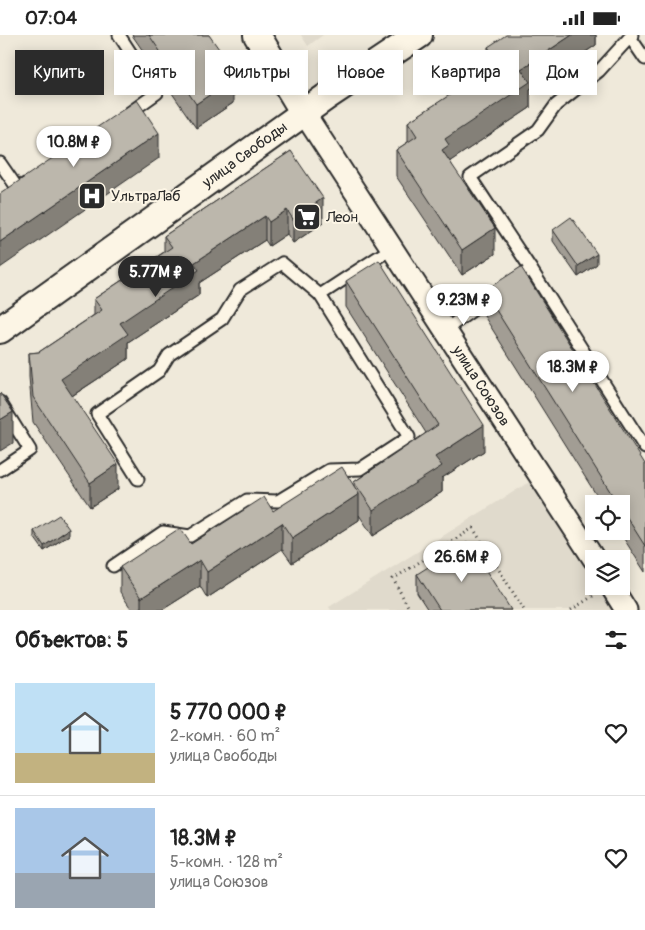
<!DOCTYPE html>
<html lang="ru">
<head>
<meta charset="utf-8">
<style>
	:root { --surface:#fff; --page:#f6f6f6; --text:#222; --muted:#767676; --line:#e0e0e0; --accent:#2b2b2b }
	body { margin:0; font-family:Pangolin,sans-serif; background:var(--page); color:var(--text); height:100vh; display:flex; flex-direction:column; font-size:19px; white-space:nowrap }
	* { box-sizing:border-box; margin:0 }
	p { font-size:16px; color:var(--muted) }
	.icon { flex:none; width:28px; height:28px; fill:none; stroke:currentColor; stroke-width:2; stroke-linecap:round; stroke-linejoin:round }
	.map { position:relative; height:575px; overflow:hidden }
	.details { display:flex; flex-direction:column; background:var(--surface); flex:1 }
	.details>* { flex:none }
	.banner { position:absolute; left:15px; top:15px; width:615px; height:45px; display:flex; gap:10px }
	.buttons { position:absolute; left:585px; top:460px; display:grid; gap:10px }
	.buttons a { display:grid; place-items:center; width:45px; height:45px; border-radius:0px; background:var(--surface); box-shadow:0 2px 12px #0003; font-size:25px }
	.price { position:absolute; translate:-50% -42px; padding:0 11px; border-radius:18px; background:#fff; color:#222; font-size:16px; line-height:32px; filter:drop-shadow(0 1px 2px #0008) }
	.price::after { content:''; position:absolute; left:50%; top:30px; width:15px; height:11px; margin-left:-8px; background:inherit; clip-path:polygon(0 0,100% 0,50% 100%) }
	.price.active { background:var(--accent); color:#fff }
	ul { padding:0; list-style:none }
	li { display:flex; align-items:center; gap:15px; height:125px; padding:0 15px }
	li+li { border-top:1px solid var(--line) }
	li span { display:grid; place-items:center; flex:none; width:140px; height:100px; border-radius:0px; color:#555 }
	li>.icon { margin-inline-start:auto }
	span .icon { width:60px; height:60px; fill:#fffc; stroke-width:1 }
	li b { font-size:21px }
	h2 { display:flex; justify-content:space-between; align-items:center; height:60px; padding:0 15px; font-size:21px }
	.chip { padding:0 18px; border-radius:0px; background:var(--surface); box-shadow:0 2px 12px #0003; font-size:18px; line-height:45px }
	.chip.active { background:var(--accent); color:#fff }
	.status { display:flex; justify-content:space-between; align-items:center; height:35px; padding:0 25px; background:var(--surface); direction:ltr }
	.status svg { height:14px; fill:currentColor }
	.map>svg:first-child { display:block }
	.built { fill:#e0dacc }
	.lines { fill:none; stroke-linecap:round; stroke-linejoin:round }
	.service-casing { stroke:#2b2b2b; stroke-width:15 }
	.minor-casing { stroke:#2b2b2b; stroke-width:25 }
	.tertiary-casing { stroke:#2b2b2b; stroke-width:30 }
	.path { stroke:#2b2b2b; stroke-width:3; stroke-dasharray:1 4; stroke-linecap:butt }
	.service { stroke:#fcf5e5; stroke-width:11 }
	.minor { stroke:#fcf5e5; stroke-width:21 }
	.tertiary { stroke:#fcf5e5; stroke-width:26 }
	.wall { fill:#a29d94; stroke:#2b2b2b }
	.shaded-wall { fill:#848078; stroke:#2b2b2b }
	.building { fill:#bcb7ac; stroke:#2b2b2b }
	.labels { text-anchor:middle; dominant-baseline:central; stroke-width:4; stroke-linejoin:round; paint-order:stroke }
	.street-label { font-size:15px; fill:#2b2b2b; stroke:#fcf5e5 }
	.poi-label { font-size:15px; fill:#2b2b2b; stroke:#fcf5e5; text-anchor:start }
</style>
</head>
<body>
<div class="status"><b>07:04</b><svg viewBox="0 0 49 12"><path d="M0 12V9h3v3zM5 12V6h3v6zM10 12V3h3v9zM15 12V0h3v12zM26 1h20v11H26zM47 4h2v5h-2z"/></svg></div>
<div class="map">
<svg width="645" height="575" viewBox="0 0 645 575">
	<rect width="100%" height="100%" fill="#efe9da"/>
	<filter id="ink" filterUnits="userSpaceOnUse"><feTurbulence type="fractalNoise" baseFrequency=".02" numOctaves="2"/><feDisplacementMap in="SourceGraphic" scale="10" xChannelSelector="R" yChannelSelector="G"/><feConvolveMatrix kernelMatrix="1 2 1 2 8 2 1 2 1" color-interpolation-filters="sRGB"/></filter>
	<g filter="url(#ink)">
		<!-- built -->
		<g class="built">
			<polygon points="301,0 323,0 308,11"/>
			<polygon points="531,446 594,547 594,551 597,551 612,575 331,575 329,572"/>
		</g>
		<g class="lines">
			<!-- service casing -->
			<g class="service-casing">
				<g id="service">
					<polyline points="119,0 157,58 129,78"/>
					<polyline points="632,0 630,2 645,24"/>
					<polyline points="0,128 18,154 25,149"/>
					<polyline points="531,234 645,413"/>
					<polyline points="512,247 531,234 470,142 538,95 556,70 599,36 630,2"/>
					<polyline points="445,295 495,259"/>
					<polyline points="0,367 30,415 0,435"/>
					<polyline points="138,444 97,379 159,336 169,320 222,284 240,255 282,228 320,260"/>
					<polyline points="113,531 163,497 190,501 247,465 278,466 329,435 360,434 409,402 320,260 392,213"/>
				</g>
			</g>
			<!-- minor casing -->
			<g class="minor-casing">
				<g id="minor">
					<polyline points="304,78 594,524"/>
					<polyline points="611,551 626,575"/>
				</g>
			</g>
			<!-- tertiary casing -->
			<g class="tertiary-casing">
				<g id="tertiary">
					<polyline points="257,0 304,78"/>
					<polyline points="0,295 326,62 419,0"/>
				</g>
			</g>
			<!-- path -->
			<g class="path">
				<polyline points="410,575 393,544 473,493 524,575"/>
				<polyline points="571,575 593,561"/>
			</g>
			<!-- service -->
			<use href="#service" class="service"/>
			<!-- minor -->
			<use href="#minor" class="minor"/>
			<!-- tertiary -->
			<use href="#tertiary" class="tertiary"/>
		</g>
		<!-- wall -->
		<g class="wall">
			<polygon points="132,0 209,0 219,23 233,68 196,93"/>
			<polygon points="596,0 596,10 530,54 530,73 450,126 495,219 462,240 396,141 396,115 408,107 408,87 488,36 488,12"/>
			<polygon points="291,116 323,188 293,208 287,199 269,211 265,205 199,248 199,260 128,307 128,324 72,361 118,454 90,472 33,387 29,342 29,318 39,317 94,280 94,264 164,217 164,201"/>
			<polygon points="553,195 597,229 578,242 553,206"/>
			<polygon points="346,246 484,416 442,443 442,457 373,501 359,480 359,485 292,528 282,514 207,563 200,551 162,575 132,575 120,557 120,532 191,509 273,476 354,451 354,447 426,398 346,272"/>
			<polygon points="484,256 645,429 645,537 619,496 621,496 621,469 602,469 484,281"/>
			<polygon points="34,496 69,500 44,516 34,502"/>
			<polygon points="417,539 511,575 428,575 417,558"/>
		</g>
		<!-- shaded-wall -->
		<g class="shaded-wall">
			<polygon points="572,0 596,0 596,10 530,54 530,73 449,127 442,115 445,104 521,34"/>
			<polygon points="219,14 219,38 214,17"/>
			<polygon points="233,44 233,68 196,93 196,69"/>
			<polygon points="159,98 159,123 0,233 0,207"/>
			<polygon points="323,163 323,188 293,208 293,184"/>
			<polygon points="287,175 287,199 269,211 269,187"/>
			<polygon points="265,181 265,205 199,248 199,260 128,307 128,324 61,368 61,344 120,288 194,228"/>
			<polygon points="495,193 495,219 462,240 462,215"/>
			<polygon points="597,219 597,229 578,242 578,231"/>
			<polygon points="13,377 13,408 0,416 0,385"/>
			<polygon points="484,390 484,416 442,443 442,457 373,501 373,475 435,422"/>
			<polygon points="118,429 118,454 90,472 90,448"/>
			<polygon points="359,459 359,485 292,528 292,503"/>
			<polygon points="282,488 282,514 207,563 207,537"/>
			<polygon points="69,494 69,500 44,516 44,511"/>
			<polygon points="200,525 200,551 162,575 141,575 141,563"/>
		</g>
		<!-- building -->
		<g class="building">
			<polygon points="149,0 209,0 219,14 214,17 233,44 196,69"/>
			<polygon points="506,0 572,0 521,34 530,47 445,104 449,110 442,115 495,193 462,215 396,115 417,101 408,87 499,28 488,12"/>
			<polygon points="137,65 159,98 0,207 0,159"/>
			<polygon points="291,116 323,163 293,184 287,175 269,187 265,181 194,228 199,235 120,288 128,299 61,344 118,429 90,448 33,362 29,318 39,317 102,275 94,264 172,212 164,201"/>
			<polygon points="571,182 597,219 578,231 553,195"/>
			<polygon points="379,225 484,390 435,422 442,431 373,475 354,447 438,390 346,246"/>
			<polygon points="521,232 645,429 645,511 621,473 621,469 618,469 484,256"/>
			<polygon points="0,358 13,377 0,385"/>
			<polygon points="342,432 359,459 292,503 282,488 207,537 200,525 141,563 120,532 180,493 191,509 264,462 273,476"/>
			<polygon points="59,480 69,494 44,511 34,496"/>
			<polygon points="468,507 511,575 440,575 417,539"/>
		</g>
	</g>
	<!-- icons -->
	<defs>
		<g id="hospital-square" transform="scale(1.4375)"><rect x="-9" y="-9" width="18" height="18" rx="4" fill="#2b2b2b" stroke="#fcf5e5"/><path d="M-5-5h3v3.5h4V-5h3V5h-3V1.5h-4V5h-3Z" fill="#fff"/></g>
		<g id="supermarket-square" transform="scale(1.4375)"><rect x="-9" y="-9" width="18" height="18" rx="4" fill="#2b2b2b" stroke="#fcf5e5"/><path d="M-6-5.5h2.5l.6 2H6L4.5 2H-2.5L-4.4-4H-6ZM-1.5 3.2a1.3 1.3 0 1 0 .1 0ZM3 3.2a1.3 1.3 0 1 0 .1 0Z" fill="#fff"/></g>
	</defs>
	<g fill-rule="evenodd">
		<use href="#hospital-square" x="92" y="161"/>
		<use href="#supermarket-square" x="307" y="182"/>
	</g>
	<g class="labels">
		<!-- street labels -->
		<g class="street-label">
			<text transform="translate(245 120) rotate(-36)">улица Свободы</text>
			<text transform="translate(481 351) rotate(57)">улица Союзов</text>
		</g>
		<!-- poi labels -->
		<g class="poi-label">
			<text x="111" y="161">УльтраЛаб</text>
			<text x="326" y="182">Леон</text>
		</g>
	</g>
</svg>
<div class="buttons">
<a><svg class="icon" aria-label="locate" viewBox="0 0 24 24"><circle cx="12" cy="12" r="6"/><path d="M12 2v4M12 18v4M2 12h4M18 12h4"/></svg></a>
<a><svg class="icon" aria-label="layers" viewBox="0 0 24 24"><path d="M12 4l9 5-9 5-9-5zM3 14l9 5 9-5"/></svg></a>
</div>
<b class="price" style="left:74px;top:133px">10.8M ₽</b>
<b class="price active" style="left:156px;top:263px">5.77M ₽</b>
<b class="price" style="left:464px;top:291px">9.23M ₽</b>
<b class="price" style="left:573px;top:358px">18.3M ₽</b>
<b class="price" style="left:462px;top:548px">26.6M ₽</b>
<div class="banner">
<a class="chip active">Купить</a>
<a class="chip">Снять</a>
<a class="chip">Фильтры</a>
<a class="chip">Новое</a>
<a class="chip">Квартира</a>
<a class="chip">Дом</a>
</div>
</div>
<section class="details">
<h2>Объектов: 5<svg class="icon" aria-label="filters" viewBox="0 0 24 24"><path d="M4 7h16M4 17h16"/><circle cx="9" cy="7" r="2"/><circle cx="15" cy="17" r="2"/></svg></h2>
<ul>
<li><span style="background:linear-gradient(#bfe0f5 70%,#c2b280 0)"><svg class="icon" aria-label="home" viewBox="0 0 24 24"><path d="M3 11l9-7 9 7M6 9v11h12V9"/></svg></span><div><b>5 770 000 ₽</b><p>2-комн. · 60 m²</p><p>улица Свободы</p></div><svg class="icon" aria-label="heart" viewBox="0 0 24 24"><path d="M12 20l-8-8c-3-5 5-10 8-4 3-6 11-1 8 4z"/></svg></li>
<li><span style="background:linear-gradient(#a9c7e8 65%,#9aa5b1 0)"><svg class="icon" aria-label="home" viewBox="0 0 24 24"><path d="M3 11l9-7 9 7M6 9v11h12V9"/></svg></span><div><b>18.3M ₽</b><p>5-комн. · 128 m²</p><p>улица Союзов</p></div><svg class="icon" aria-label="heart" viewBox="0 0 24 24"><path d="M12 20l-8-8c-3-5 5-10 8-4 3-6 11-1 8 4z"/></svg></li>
</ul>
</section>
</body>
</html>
